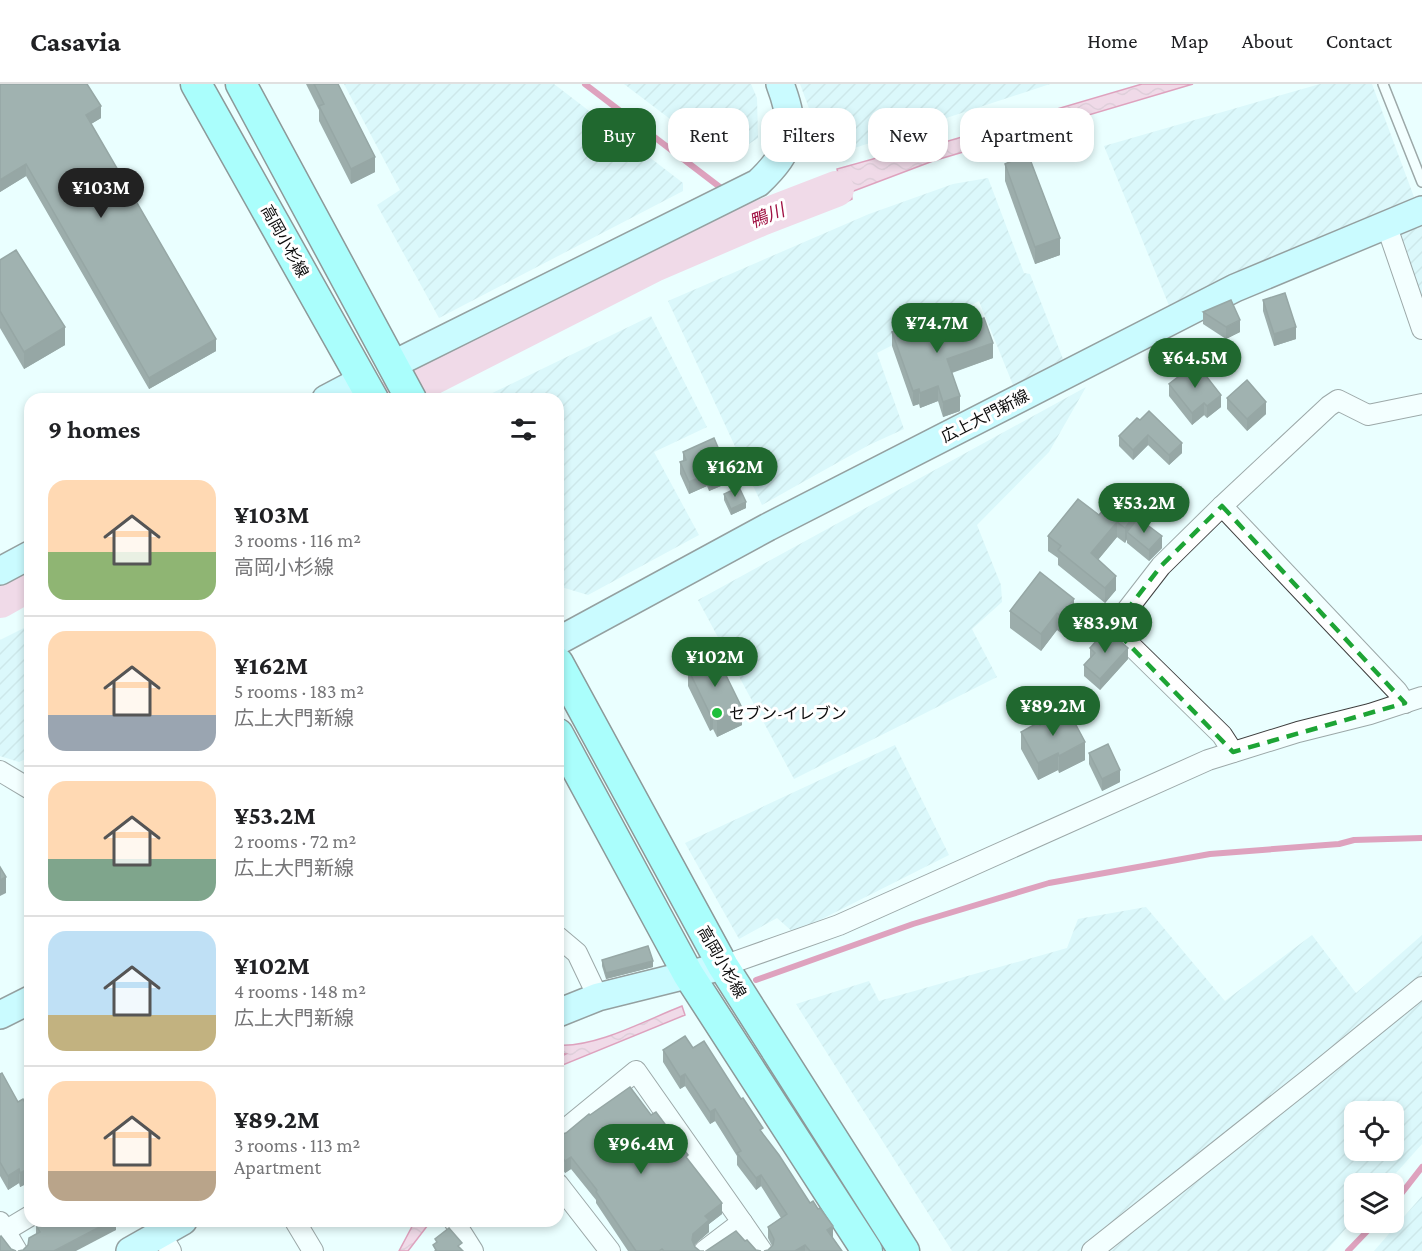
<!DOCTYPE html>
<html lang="en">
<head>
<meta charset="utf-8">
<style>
	:root { --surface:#fff; --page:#f6f6f6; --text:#202124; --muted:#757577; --line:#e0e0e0; --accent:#20682f }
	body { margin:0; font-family:"Crimson Pro","Noto Sans JP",serif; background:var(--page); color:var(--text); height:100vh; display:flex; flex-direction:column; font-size:22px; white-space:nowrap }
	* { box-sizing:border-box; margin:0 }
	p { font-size:20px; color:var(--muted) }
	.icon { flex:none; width:33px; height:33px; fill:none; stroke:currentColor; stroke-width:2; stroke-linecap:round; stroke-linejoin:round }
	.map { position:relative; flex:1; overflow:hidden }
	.details { position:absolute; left:24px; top:309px; width:540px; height:834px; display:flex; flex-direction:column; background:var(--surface); border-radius:18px; box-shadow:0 3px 9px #0003 }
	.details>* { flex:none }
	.top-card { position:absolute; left:582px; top:24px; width:570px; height:54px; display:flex; gap:12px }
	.buttons { position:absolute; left:1344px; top:1017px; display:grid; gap:12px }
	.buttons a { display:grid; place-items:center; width:60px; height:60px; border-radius:12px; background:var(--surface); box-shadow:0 3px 9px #0003; font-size:30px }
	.price { position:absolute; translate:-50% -51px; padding:0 14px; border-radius:21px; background:var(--accent); color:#fff; font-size:20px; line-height:39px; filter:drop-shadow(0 2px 3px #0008) }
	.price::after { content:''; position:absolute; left:50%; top:36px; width:18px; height:14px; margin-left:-9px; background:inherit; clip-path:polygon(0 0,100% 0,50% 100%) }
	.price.selected { background:#222; color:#fff }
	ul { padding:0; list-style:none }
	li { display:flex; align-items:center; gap:18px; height:150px; padding:0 24px }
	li+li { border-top:2px solid var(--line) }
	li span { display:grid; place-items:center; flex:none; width:168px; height:120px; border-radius:18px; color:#555 }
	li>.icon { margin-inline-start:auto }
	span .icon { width:72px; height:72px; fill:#fffc; stroke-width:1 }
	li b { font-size:26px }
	h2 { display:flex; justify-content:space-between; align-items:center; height:72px; padding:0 24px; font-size:26px }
	.tag { padding:0 21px; border-radius:18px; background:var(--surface); box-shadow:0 3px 9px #0003; font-size:21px; line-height:54px }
	.tag.selected { background:var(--accent); color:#fff }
	header { display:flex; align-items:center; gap:36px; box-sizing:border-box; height:84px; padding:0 30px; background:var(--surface); border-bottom:2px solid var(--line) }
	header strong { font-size:28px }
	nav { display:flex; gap:33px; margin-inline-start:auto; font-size:21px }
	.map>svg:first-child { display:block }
	.farmland { fill:url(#farmland-furrows); fill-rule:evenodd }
	.water { fill:url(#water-waves); stroke:#d1326f; stroke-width:1.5 }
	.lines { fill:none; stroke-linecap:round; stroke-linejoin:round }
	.stream { stroke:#d1326f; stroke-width:6 }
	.river { stroke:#f8adcc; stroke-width:36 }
	.lane-casing { stroke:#3f3f3f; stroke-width:12 }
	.street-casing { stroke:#3f3f3f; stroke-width:22 }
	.secondary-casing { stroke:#2e2e2e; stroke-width:30 }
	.primary-casing { stroke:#1d1d1d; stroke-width:33 }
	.lane { stroke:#fff; stroke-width:9 }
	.street { stroke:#fff; stroke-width:20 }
	.secondary { stroke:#a5f5ff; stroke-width:27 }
	.primary { stroke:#5dfdf9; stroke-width:30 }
	.wall { fill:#3e4945 }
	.shaded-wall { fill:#323c38 }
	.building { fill:#485550; stroke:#323c38; stroke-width:1.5 }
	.marked { fill:none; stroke:#1da435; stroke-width:4.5; stroke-dasharray:12 8; stroke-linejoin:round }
	.poi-dot { fill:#20bf3c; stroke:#fff; stroke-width:2 }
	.labels { text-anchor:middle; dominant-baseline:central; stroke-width:6; stroke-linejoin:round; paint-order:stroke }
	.street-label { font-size:16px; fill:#0c0c0c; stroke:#fff }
	.poi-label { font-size:16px; fill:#0c0c0c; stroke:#fff; text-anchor:start }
	.water-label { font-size:18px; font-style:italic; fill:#a01243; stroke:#fff }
</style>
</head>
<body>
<header>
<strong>Casavia</strong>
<nav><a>Home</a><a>Map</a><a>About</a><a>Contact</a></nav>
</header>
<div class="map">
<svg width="1422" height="1167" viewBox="0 0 1422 1167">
	<defs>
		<pattern id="farmland-furrows" width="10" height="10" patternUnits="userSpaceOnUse" patternTransform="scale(1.5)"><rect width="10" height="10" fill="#caeff5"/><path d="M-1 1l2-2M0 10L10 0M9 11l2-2" fill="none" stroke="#acccd1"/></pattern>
		<pattern id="water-waves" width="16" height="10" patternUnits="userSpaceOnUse" patternTransform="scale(1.5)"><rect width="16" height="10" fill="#f8adcc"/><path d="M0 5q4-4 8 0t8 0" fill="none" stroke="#d394ae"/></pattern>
	</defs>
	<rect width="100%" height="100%" fill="#eaffff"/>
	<!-- farmland -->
	<g class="farmland">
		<polygon points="344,0 554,0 683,99 683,107 439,234 377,121 400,106"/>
		<polygon points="624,0 751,0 757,14 758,54 724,76"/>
		<polygon points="800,0 1050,0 827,73"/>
		<polygon points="1320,0 1372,0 1414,113 1209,203 1170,224 1104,62"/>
		<polygon points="988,94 1024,189 1030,190 1063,275 1013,301 979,217 877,269 904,345 869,361 762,421 668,217 869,130 953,100"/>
		<polygon points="1422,140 1422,219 1399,150"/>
		<polygon points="651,232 707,343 654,368 699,451 588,511 558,502 558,315 480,315"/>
		<polygon points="1086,303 1049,368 977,441 1001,501 1002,518 972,545 997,593 794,695 698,516"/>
		<polygon points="30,541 30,673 19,678 0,672 0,556"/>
		<polygon points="895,661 949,771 794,849 777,834 739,855 685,759"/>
		<path d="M1146 823 1225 917 1312 851 1356 909 1422 851V1060L1387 1099 1354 1100V1135L1326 1167H952L796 920 869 897 879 917 1067 864 1078 835ZM1354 1028H1394V1066H1354Z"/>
		<polygon points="1422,1112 1422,1167 1374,1167"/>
	</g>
	<!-- water -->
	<g class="water">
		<polygon points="1142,0 1193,0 933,77 851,108 852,115 848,117 844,112 793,131 787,113 839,94 837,85 880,73 884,75 904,70"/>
		<path d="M682 922 685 931 558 983V974L566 970 558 969V961C595 964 646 936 682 922Z"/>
		<polygon points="415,1137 431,1137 408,1167 399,1167"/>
	</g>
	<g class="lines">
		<!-- stream -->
		<g class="stream">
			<polyline points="585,0 725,107"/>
			<polyline points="738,117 761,134"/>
			<polyline points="756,896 913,840 1049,799 1210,770 1339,760 1354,756 1422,754"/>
			<polyline points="1394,1119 1422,1083"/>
			<polyline points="1348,1167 1376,1138"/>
		</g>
		<!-- river -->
		<g class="river">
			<polyline points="389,315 654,180 761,134 836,105"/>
			<polyline points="0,516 30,499"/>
		</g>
		<!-- lane casing -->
		<g class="lane-casing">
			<polyline id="lane" points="1383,0 1422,98"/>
		</g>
		<!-- street casing -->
		<g class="street-casing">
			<g id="street">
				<polyline points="1386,140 1422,245"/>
				<polyline points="1222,422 1397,607 1405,619"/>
				<polyline points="1233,668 1222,651 1113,544 1161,482 1222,422 1329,322 1338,316 1368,331 1422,320"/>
				<polyline points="0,687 30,705"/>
				<polyline points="558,853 577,869 598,913"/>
				<polyline points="723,882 839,841 1208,676 1298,648 1370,630 1422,613"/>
				<polyline points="558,1051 636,987 742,1138 704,1167"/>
				<polyline points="558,1100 610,1167"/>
				<polyline points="295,1137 313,1167"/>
				<polyline points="454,1137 473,1167"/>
				<polyline points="0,1138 17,1167"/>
				<polyline points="742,1138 762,1167"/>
				<polyline points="0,1150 30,1132"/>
				<polyline points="161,1150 171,1167"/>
				<polyline points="1092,1167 1310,994 1422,903"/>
			</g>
		</g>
		<!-- secondary casing -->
		<g class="secondary-casing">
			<g id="secondary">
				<path d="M392 281 758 99C794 65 797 45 780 0"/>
				<polyline points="326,315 362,296"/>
				<polyline points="0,487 30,471"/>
				<polyline points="558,557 768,443 1235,204 1422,126"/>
				<polyline points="558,929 598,913 723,882"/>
				<polyline points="0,931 30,916"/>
				<polyline points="130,1167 183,1137"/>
			</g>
		</g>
		<!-- primary casing -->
		<g class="primary-casing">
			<g id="primary">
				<polyline points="196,0 373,315"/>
				<polyline points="241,0 411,315"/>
				<polyline points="558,579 723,882 904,1167"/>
				<polyline points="558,650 688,890 867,1167"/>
			</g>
		</g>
		<!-- lane -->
		<use href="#lane" class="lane"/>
		<!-- street -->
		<use href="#street" class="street"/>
		<!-- secondary -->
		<use href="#secondary" class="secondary"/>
		<!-- primary -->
		<use href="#primary" class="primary"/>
	</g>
	<!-- wall -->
	<g class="wall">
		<polygon points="0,0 101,34 91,40 216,267 149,305 26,92 0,108"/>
		<polygon points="306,0 338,0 375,88 351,100 319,37 319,26"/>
		<polygon points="1005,80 1060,171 1035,180 1005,97"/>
		<polygon points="0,176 65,261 24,285 0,244"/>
		<polygon points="1263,216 1296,255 1274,262 1263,227"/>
		<polygon points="1203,228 1240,248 1226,255 1203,240"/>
		<polygon points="892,248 928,248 936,252 993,274 952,289 960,327 943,333 938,317 920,324 919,320 913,322 892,262"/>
		<polygon points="1169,300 1221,323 1207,334 1204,331 1192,341 1169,312"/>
		<polygon points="1227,314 1266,330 1247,347 1227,325"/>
		<polygon points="1140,336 1182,369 1169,381 1148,361 1133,376 1119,362 1119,352"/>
		<polygon points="683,368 728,399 709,407 707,402 689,410 680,390 680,378 683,377"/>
		<polygon points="724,410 746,424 731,431 724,416"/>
		<polygon points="1099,431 1134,439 1162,464 1149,477 1127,459 1127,455 1125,459 1117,453 1098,476 1116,506 1105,519 1058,481 1058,474 1048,467 1048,452"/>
		<polygon points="1040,488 1074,532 1061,549 1057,546 1041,567 1010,544 1010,527"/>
		<polygon points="1090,564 1128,575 1100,606 1084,592 1084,581 1090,574"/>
		<polygon points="688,585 742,641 717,653 713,645 710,647 688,602"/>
		<polygon points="1040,641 1085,676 1059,689 1058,686 1038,696 1021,665 1021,648"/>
		<polygon points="1089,669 1120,698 1102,707 1089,680"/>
		<polygon points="602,876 653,883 606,895 602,882"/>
		<polygon points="693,964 763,1050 842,1167 764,1167 768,1166 772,1162 768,1154 768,1143 781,1134 761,1102 756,1106 737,1081 737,1072 715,1037 710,1040 685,1002 680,1005 663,978 663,966"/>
		<polygon points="0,990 18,1018 30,1027 30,1098 20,1103 19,1099 8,1106 0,1092"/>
		<polygon points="590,1031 651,1031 688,1076 722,1130 709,1140 709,1148 694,1161 695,1163 700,1167 704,1167 628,1167 596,1119 596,1116 571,1085 565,1089 558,1079 558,1051 566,1049"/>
		<polygon points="39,1137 116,1137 116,1146 23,1166 36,1151 36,1141 39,1139"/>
	</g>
	<!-- shaded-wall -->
	<g class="shaded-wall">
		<polygon points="101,22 101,34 86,43 86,31"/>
		<polygon points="375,73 375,88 351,100 351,85"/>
		<polygon points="26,80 26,92 0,108 0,96"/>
		<polygon points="1060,154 1060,171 1035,180 1035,163"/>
		<polygon points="1240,236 1240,248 1226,255 1226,243"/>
		<polygon points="65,243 65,261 24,285 24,268"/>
		<polygon points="1296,243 1296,255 1274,262 1274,250"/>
		<polygon points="216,255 216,267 149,305 149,294"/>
		<polygon points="993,259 993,274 947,290 947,275"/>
		<polygon points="938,302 938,317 920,324 920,309"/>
		<polygon points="919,305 919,320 913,322 913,307"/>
		<polygon points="1221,311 1221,323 1207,334 1207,322"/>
		<polygon points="960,312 960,327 943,333 943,318"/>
		<polygon points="1266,318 1266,330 1247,347 1247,335"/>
		<polygon points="1204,319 1204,331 1192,341 1192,329"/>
		<polygon points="1148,351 1148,361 1133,376 1133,366"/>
		<polygon points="1182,359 1182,369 1169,381 1169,371"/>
		<polygon points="728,387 728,399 709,407 709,396"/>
		<polygon points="707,390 707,402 689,410 689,398"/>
		<polygon points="746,418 746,424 731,431 731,425"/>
		<polygon points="1134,432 1134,447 1127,448 1127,455 1125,459 1125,444"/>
		<polygon points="1117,438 1117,453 1091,484 1091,469"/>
		<polygon points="1162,452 1162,464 1149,477 1149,466"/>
		<polygon points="1116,492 1116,506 1105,519 1105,504"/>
		<polygon points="1074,515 1074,532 1061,549 1061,532"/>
		<polygon points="1057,529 1057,546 1041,567 1041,550"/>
		<polygon points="1128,564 1128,575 1100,606 1100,595"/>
		<polygon points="742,624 742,641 717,653 717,636"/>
		<polygon points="713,628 713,645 710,647 710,630"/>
		<polygon points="1085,658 1085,676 1059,689 1059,672"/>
		<polygon points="1058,669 1058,686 1038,696 1038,679"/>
		<polygon points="1120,686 1120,698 1102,707 1102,695"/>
		<polygon points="6,793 6,809 0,812 0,796"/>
		<polygon points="653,877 653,883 606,895 606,889"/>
		<polygon points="685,990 685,1002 680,1005 680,993"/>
		<polygon points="715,1025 715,1037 710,1040 710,1028"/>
		<polygon points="571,1073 571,1085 565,1089 565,1077"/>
		<polygon points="30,1084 30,1098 20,1103 20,1089"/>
		<polygon points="19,1085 19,1099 8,1106 8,1092"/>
		<polygon points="761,1091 761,1102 756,1106 756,1094"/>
		<polygon points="722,1119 722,1130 709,1140 709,1148 693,1162 692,1156 693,1150 705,1132"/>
		<polygon points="111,1137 116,1137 116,1146 76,1167 54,1167"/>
		<polygon points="833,1142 833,1154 827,1146"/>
		<polygon points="805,1161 805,1167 795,1167"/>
	</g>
	<!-- building -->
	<g class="building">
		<polygon points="0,0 87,0 101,22 86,31 216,255 149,294 26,80 0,96"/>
		<polygon points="314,0 338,0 375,73 351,85 319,22 324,20"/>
		<polygon points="1028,70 1060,154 1035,163 1005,80"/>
		<polygon points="16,166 65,243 24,268 0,227 0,176"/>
		<polygon points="1285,209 1296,243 1274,250 1263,216"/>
		<polygon points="1231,216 1240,236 1226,243 1203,228"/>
		<polygon points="984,234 993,259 947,275 960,312 943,318 938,302 920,309 919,305 913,307 892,248 924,236 928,248 934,246 936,252"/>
		<polygon points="1196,279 1221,311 1207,322 1204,319 1192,329 1169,300"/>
		<polygon points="1247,296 1266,318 1247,335 1227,314"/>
		<polygon points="1149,327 1182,359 1169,371 1148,351 1133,366 1119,352 1137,334 1140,336"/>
		<polygon points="714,354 728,387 709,396 707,390 689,398 680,378 686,376 683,368"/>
		<polygon points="739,403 746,418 731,425 724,410"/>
		<polygon points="1078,415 1099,431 1112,415 1134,432 1125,444 1117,438 1091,469 1116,492 1105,504 1058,466 1061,462 1048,452"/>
		<polygon points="1138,434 1162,452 1149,466 1127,448"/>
		<polygon points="1040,488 1074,515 1061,532 1057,529 1041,550 1010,527"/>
		<polygon points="1107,545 1128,564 1100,595 1084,581 1095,569 1090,564"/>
		<polygon points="716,571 742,624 717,636 713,628 710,630 688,585"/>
		<polygon points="1068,626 1085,658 1059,672 1058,669 1038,679 1021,648 1039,638 1040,641"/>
		<polygon points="1108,660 1120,686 1102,695 1089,669"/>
		<polygon points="0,783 6,793 0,796"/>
		<polygon points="648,862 653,877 606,889 602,876"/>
		<polygon points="685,952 693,964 704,957 741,1015 743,1014 763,1044 760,1046 779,1071 810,1119 813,1117 818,1125 820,1124 833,1142 827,1146 842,1167 810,1167 805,1161 795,1167 764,1167 768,1166 773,1161 774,1155 768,1143 787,1130 761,1091 756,1094 737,1069 741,1067 715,1025 710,1028 685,990 680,993 663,966"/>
		<polygon points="2,989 18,1018 23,1015 30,1027 30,1084 20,1089 19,1085 8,1092 0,1078 0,990"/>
		<polygon points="630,1003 651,1031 656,1028 688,1071 686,1073 722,1119 705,1132 709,1136 693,1150 692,1156 695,1163 700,1167 704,1167 664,1167 662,1165 659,1167 636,1167 596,1108 597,1106 571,1073 565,1077 558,1068 558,1051 566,1049 589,1030 590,1031"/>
		<polygon points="40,1137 111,1137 54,1167 18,1167 23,1166 28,1161 29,1154 40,1148 36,1141 41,1138"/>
		<polygon points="449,1144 462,1159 458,1162 463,1167 435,1167 436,1166 433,1161 437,1158 435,1155"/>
		<polygon points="736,1147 745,1157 747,1156 756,1166 761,1167 706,1167"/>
		<polygon points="1,1152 11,1165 16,1167 0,1167 0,1153"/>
	</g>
	<!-- marked area -->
	<path d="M0 0H1422V1167H0ZM1222 422 1405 619 1233 668 1113 544 1161 482Z" fill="#eaffff" fill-opacity=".55" fill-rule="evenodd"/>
	<path class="marked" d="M1222 422 1405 619 1233 668 1113 544 1161 482Z"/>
	<!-- markers -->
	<circle class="poi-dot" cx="717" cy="629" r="6"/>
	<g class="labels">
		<!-- street labels -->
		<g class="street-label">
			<text transform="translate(285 157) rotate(61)">高岡小杉線</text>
			<text transform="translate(985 332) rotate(-27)">広上大門新線</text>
			<text transform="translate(722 878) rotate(60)">高岡小杉線</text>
		</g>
		<!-- poi labels -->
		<g class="poi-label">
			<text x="729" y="629">セブン-イレブン</text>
		</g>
		<!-- water labels -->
		<g class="water-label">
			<text transform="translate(767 132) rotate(-22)">鴨川</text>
		</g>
	</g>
</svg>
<div class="buttons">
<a><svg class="icon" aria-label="locate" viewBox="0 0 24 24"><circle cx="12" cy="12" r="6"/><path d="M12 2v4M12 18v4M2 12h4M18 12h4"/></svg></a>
<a><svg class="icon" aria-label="layers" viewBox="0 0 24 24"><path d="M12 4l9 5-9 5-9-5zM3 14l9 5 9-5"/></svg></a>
</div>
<b class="price selected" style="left:101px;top:135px">¥103M</b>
<b class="price" style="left:937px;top:270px">¥74.7M</b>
<b class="price" style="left:1195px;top:305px">¥64.5M</b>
<b class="price" style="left:735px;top:414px">¥162M</b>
<b class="price" style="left:1144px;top:450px">¥53.2M</b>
<b class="price" style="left:1105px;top:570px">¥83.9M</b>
<b class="price" style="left:715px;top:604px">¥102M</b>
<b class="price" style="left:1053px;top:653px">¥89.2M</b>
<b class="price" style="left:641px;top:1091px">¥96.4M</b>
<div class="top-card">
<a class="tag selected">Buy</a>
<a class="tag">Rent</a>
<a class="tag">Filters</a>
<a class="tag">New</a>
<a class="tag">Apartment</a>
</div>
<section class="details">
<h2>9 homes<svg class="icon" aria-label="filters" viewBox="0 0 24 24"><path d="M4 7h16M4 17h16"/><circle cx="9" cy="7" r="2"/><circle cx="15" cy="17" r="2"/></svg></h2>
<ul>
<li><span style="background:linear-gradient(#ffd9b3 60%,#8fb573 0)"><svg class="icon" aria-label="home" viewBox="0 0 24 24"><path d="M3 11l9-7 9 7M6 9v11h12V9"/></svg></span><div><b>¥103M</b><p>3 rooms · 116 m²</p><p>高岡小杉線</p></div></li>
<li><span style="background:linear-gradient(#ffd9b3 70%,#9aa5b1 0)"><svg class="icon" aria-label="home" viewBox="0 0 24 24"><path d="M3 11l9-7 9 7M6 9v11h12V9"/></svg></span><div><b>¥162M</b><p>5 rooms · 183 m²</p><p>広上大門新線</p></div></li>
<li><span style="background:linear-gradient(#ffd9b3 65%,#7fa58c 0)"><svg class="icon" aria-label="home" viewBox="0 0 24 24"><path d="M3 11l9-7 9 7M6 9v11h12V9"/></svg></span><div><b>¥53.2M</b><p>2 rooms · 72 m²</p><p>広上大門新線</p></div></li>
<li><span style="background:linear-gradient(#bfe0f5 70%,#c2b280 0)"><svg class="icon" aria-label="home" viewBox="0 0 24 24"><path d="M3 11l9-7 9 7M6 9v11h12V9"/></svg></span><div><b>¥102M</b><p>4 rooms · 148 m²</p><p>広上大門新線</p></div></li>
<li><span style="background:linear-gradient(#ffd9b3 75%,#b9a48a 0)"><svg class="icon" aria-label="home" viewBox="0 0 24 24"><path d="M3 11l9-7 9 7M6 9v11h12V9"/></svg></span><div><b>¥89.2M</b><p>3 rooms · 113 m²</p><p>Apartment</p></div></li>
</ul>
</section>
</div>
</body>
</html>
